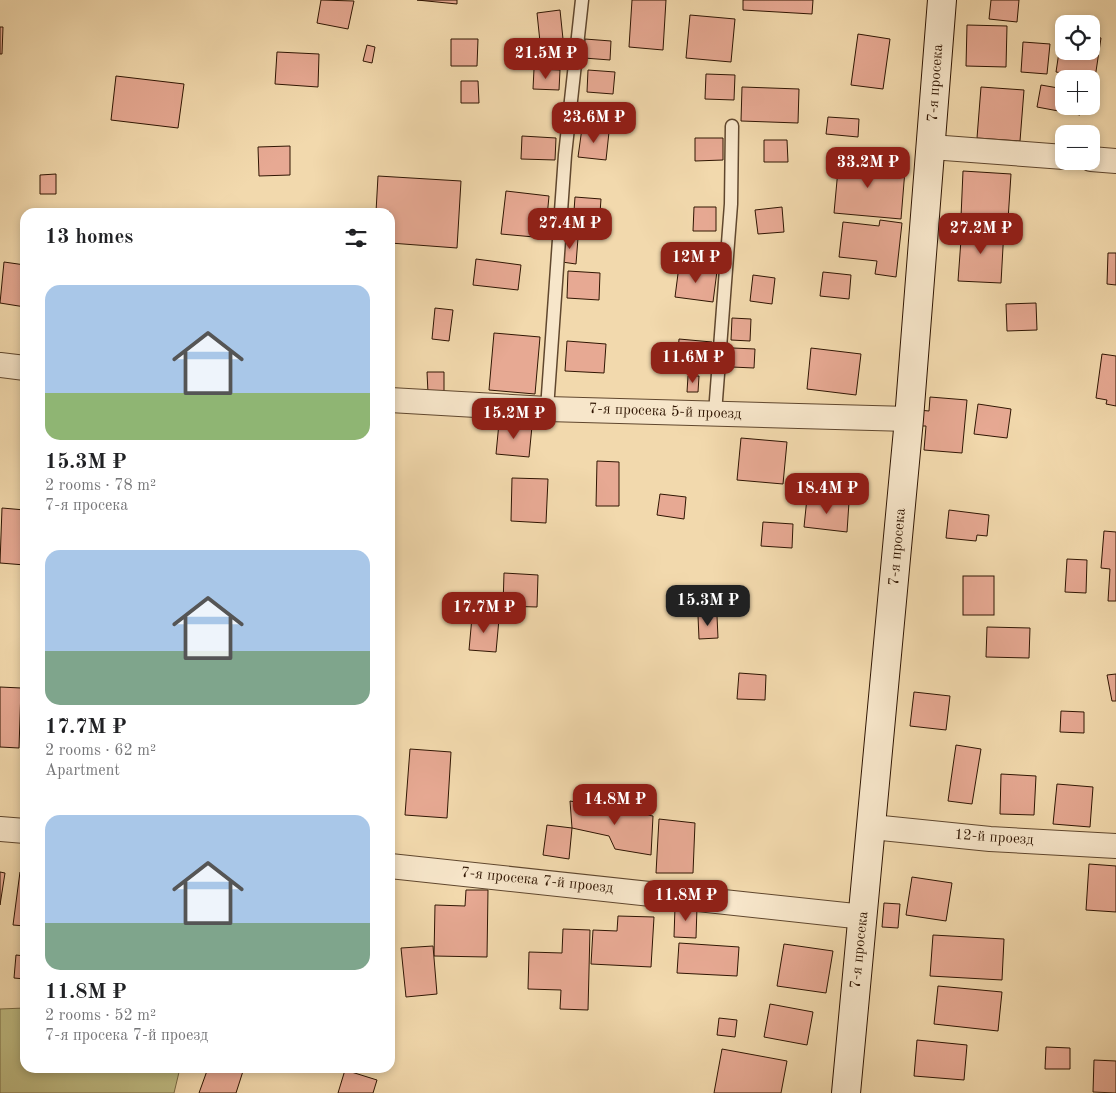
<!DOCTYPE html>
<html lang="en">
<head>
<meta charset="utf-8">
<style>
	:root { --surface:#fff; --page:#f2f2f2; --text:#202124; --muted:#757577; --accent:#8f2418 }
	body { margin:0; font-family:"Old Standard TT",serif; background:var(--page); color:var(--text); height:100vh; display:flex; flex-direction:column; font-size:19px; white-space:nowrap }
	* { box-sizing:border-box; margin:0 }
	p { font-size:16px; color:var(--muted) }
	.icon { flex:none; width:28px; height:28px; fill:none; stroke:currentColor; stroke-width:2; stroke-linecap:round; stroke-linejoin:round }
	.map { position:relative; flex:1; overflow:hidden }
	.details { position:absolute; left:20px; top:208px; width:375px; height:865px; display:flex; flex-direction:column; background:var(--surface); border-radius:15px; box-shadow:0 2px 8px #0003 }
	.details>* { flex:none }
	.controls { position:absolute; left:1055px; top:15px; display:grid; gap:10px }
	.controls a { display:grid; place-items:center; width:45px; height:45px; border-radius:10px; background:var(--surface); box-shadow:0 2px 8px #0003; font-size:25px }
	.price { position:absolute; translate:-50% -42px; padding:0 11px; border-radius:10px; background:var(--accent); color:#fff; font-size:16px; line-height:32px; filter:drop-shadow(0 1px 2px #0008) }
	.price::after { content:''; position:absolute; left:50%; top:30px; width:15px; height:11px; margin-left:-8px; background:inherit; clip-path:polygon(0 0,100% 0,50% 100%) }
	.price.active { background:#222; color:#fff }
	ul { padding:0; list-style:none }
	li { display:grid; align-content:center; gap:10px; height:265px; padding:0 25px }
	li span { display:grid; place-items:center; height:155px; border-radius:15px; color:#555 }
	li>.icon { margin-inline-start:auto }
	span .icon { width:90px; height:90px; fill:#fffc; stroke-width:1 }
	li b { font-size:21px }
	h2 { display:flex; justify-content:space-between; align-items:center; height:60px; padding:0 25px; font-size:21px }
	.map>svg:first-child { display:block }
	.green { fill:#c0be85; stroke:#786a44 }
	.building { fill:#e7a993; stroke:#301603 }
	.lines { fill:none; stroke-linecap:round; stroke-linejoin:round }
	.lane-casing { stroke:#60472e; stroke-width:15 }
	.street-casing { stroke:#60472e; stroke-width:26 }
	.secondary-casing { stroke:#301603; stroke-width:30 }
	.lane { stroke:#f7e6ca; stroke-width:12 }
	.street { stroke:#f7e6ca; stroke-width:24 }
	.secondary { stroke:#f7e6ca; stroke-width:28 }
	.labels { text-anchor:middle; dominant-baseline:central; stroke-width:4; stroke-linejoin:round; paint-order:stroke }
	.street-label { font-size:15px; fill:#301603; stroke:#f7e6ca }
</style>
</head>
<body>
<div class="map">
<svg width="1116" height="1093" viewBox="0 0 1116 1093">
	<rect width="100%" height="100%" fill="#f2d9ad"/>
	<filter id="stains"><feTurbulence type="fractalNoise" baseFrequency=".004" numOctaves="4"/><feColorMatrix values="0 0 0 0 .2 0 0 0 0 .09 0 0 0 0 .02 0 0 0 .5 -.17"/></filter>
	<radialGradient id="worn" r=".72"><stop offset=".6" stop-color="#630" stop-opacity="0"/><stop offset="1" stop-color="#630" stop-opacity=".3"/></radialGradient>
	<!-- green -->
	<polygon class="green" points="25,1008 25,1068 180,1068 174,1093 0,1093 0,1009"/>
	<!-- building -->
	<g class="building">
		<polygon points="321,0 354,1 348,29 317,23"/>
		<polygon points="417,0 457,0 457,4"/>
		<polygon points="632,0 666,0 663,50 629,47"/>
		<polygon points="743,0 813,0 812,14 743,10"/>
		<polygon points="991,0 1019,0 1017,22 989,19"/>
		<polygon points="560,10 563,39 540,42 537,13"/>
		<polygon points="690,15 735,19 731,62 686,58"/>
		<polygon points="967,25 1007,26 1006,67 966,66"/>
		<polygon points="0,27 3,27 2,54 0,54"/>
		<polygon points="1062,32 1064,51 1091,51 1091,36 1101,38 1095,78 1056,72"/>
		<polygon points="858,34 890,39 883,89 851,85"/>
		<polygon points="451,39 478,39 477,66 451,66"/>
		<polygon points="585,39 611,41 610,60 584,58"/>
		<polygon points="1023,42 1050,44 1047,74 1021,72"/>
		<polygon points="367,45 375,47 372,63 363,61"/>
		<polygon points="277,52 319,54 318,87 275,84"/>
		<polygon points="534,69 560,70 559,90 533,89"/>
		<polygon points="588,70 615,72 613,94 587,92"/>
		<polygon points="706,74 735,75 734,100 705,99"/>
		<polygon points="116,76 184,84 178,128 111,120"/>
		<polygon points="461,81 478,81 479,103 461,103"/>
		<polygon points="1041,85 1064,89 1064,106 1081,106 1080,115 1037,107"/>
		<polygon points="742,87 799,89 798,123 741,121"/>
		<polygon points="981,87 1024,90 1020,141 977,138"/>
		<polygon points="828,117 859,119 858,137 826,134"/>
		<polygon points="582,128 609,132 606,160 578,157"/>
		<polygon points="522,136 556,138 555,160 521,159"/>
		<polygon points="695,138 723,138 723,160 695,161"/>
		<polygon points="764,140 787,140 788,162 764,162"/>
		<polygon points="290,146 290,175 259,176 258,147"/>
		<polygon points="840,148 859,150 857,166 905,170 901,219 834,213"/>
		<polygon points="963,171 1011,174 1008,220 961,217"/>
		<polygon points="56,174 56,194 40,194 40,175"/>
		<polygon points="378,176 461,181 457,248 390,243 390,212 376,212"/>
		<polygon points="506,191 549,196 545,238 501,234"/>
		<polygon points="575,197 601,199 599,227 573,225"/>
		<polygon points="694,207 716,207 716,231 693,231"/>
		<polygon points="782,207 784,232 758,234 755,210"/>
		<polygon points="880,220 902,223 896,277 875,274 877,261 839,257 843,222 879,226"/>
		<polygon points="962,226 1004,229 1001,283 958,281"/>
		<polygon points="564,237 578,238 576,264 562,262"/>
		<polygon points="1108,253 1116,253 1116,285 1107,284"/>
		<polygon points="476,259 521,265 518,290 473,285"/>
		<polygon points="4,262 25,265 25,307 0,303"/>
		<polygon points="679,266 717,271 713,302 675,297"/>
		<polygon points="568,271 600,273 599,300 567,298"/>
		<polygon points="823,272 851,275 849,299 820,296"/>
		<polygon points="753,275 775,278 772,304 750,301"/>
		<polygon points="1036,303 1037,330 1007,331 1006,304"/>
		<polygon points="435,308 453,310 449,341 432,339"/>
		<polygon points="732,318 751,319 750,341 731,340"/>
		<polygon points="494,333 540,337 535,394 489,390"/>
		<polygon points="679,339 712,342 710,370 677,367"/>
		<polygon points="567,341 606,344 604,373 565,371"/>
		<polygon points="733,348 755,349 754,368 732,367"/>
		<polygon points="811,348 861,354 856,395 807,389"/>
		<polygon points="1102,354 1116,356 1116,406 1106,404 1107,400 1096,398"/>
		<polygon points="427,372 444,372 444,392 428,393"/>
		<polygon points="688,376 699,376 698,392 687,392"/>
		<polygon points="930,397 967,400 962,453 924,450 926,426 918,426 919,410 929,411"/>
		<polygon points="978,404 1011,409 1007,438 974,434"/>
		<polygon points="499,423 532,426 529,457 496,454"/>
		<polygon points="741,438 787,442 783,484 737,480"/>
		<polygon points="597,461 619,462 619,506 596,506"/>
		<polygon points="512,478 548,479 546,523 511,521"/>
		<polygon points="660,494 686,497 684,519 657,515"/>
		<polygon points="807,498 849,502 847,532 804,527"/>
		<polygon points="2,508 25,510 25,565 0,563"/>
		<polygon points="949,510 989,515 987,536 977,535 976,541 946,538"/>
		<polygon points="763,522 793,524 792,548 761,546"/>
		<polygon points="1104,531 1116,532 1116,601 1108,601 1110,569 1101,568"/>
		<polygon points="1067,559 1087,560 1086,593 1065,592"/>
		<polygon points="504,573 538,575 537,607 503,606"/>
		<rect x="963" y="576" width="31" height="39"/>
		<polygon points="698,616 717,616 718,638 699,639"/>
		<polygon points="472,617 499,619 496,652 469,650"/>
		<polygon points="987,627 1030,628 1029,658 986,657"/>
		<polygon points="739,673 766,675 765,700 737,699"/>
		<polygon points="1116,674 1116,701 1112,701 1107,675"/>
		<polygon points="0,687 21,688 19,748 0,747"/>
		<polygon points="914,692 950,696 946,730 910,726"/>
		<polygon points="1061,711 1084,712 1084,733 1060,732"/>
		<polygon points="956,745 981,749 972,804 948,801"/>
		<polygon points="410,749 451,752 447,818 405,815"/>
		<polygon points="1001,774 1036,776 1034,815 1000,814"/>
		<polygon points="1057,784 1093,787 1090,827 1053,824"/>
		<polygon points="570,801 653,816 651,855 615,849 609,836 572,828"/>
		<polygon points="659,819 695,823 693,873 656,873"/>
		<polygon points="547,825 572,828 569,859 543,855"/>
		<polygon points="1089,864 1116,866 1116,912 1086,910"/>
		<polygon points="0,872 5,873 0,905"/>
		<polygon points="20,872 25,873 25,926 13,925"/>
		<polygon points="912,877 952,883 946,921 906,915"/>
		<polygon points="466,890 488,890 487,957 434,956 435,905 465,906"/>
		<polygon points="884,903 900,904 898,928 882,927"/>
		<polygon points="675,907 697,907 696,938 674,937"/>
		<polygon points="618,916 654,917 651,967 591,964 593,930 617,931"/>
		<polygon points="563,929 590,930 588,1010 560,1009 561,990 528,989 529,952 562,953"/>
		<polygon points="933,935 1004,939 1002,980 930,976"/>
		<polygon points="679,943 739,947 737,976 677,973"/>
		<polygon points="784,944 833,951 826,993 777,986"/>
		<polygon points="433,946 437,994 406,997 401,948"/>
		<polygon points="16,955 25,956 25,979 14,978"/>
		<polygon points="938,986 1002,992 998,1031 934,1024"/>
		<polygon points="770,1004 813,1012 807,1045 764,1037"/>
		<polygon points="719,1018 737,1020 735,1037 717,1035"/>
		<polygon points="917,1040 967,1045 964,1080 914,1076"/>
		<polygon points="1046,1047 1070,1048 1070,1069 1045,1069"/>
		<polygon points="722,1049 787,1061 781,1093 714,1093"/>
		<polygon points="1094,1060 1116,1061 1116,1093 1093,1092"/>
		<polygon points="208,1068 244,1068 236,1093 199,1093"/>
		<polygon points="345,1070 377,1080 373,1093 338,1093"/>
	</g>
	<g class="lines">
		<!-- lane casing -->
		<g class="lane-casing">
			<g id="lane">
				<polyline points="547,409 565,155 582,0"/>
				<polyline points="715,413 731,204 732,126"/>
			</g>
		</g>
		<!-- street casing -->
		<g class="street-casing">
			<g id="street">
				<polyline points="931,147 1064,157"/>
				<polyline points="1091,159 1116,161"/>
				<polyline points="0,365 25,368"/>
				<polyline points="390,400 547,409 909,419"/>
				<polyline points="872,827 990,839 1116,846"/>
				<polyline points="0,829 25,831"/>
				<polyline points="390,866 864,917"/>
			</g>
		</g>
		<!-- secondary casing -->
		<g class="secondary-casing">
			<polyline id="secondary" points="846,1093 909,419 942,0"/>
		</g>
		<!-- lane -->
		<use href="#lane" class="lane"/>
		<!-- street -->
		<use href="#street" class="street"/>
		<!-- secondary -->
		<use href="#secondary" class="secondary"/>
	</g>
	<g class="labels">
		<!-- street labels -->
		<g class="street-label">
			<text transform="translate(936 83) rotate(-86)">7-я просека</text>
			<text transform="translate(665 412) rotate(2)">7-я просека 5-й проезд</text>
			<text transform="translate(898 547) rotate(-85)">7-я просека</text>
			<text transform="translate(994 838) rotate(4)">12-й проезд</text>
			<text transform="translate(537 881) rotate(6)">7-я просека 7-й проезд</text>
			<text transform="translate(860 950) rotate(-84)">7-я просека</text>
		</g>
	</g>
	<rect width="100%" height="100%" filter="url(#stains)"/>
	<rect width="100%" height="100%" fill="url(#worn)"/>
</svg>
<div class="controls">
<a><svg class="icon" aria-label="locate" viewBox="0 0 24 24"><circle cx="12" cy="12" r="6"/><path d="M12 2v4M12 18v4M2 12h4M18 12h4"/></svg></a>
<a>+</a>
<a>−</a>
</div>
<b class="price" style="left:546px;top:80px">21.5M ₽</b>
<b class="price" style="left:594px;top:144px">23.6M ₽</b>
<b class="price" style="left:868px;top:189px">33.2M ₽</b>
<b class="price" style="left:570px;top:250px">27.4M ₽</b>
<b class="price" style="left:981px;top:255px">27.2M ₽</b>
<b class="price" style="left:696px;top:284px">12M ₽</b>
<b class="price" style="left:693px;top:384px">11.6M ₽</b>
<b class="price" style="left:514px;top:440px">15.2M ₽</b>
<b class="price" style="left:827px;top:515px">18.4M ₽</b>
<b class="price active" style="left:708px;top:627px">15.3M ₽</b>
<b class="price" style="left:484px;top:634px">17.7M ₽</b>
<b class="price" style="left:615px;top:826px">14.8M ₽</b>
<b class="price" style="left:686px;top:922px">11.8M ₽</b>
<section class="details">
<h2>13 homes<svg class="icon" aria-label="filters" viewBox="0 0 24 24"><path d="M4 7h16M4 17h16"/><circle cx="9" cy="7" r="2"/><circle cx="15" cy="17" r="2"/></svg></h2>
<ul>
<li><span style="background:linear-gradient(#a9c7e8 70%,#8fb573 0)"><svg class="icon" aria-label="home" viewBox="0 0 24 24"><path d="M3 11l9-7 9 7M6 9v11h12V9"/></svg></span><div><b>15.3M ₽</b><p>2 rooms · 78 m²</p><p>7-я просека</p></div></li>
<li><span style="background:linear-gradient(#a9c7e8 65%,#7fa58c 0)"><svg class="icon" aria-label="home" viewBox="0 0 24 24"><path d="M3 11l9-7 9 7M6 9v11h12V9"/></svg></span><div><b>17.7M ₽</b><p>2 rooms · 62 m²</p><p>Apartment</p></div></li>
<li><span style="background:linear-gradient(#a9c7e8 70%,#7fa58c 0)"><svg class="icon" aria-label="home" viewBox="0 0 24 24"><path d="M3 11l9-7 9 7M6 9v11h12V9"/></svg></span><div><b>11.8M ₽</b><p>2 rooms · 52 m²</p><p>7-я просека 7-й проезд</p></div></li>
</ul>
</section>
</div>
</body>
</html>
